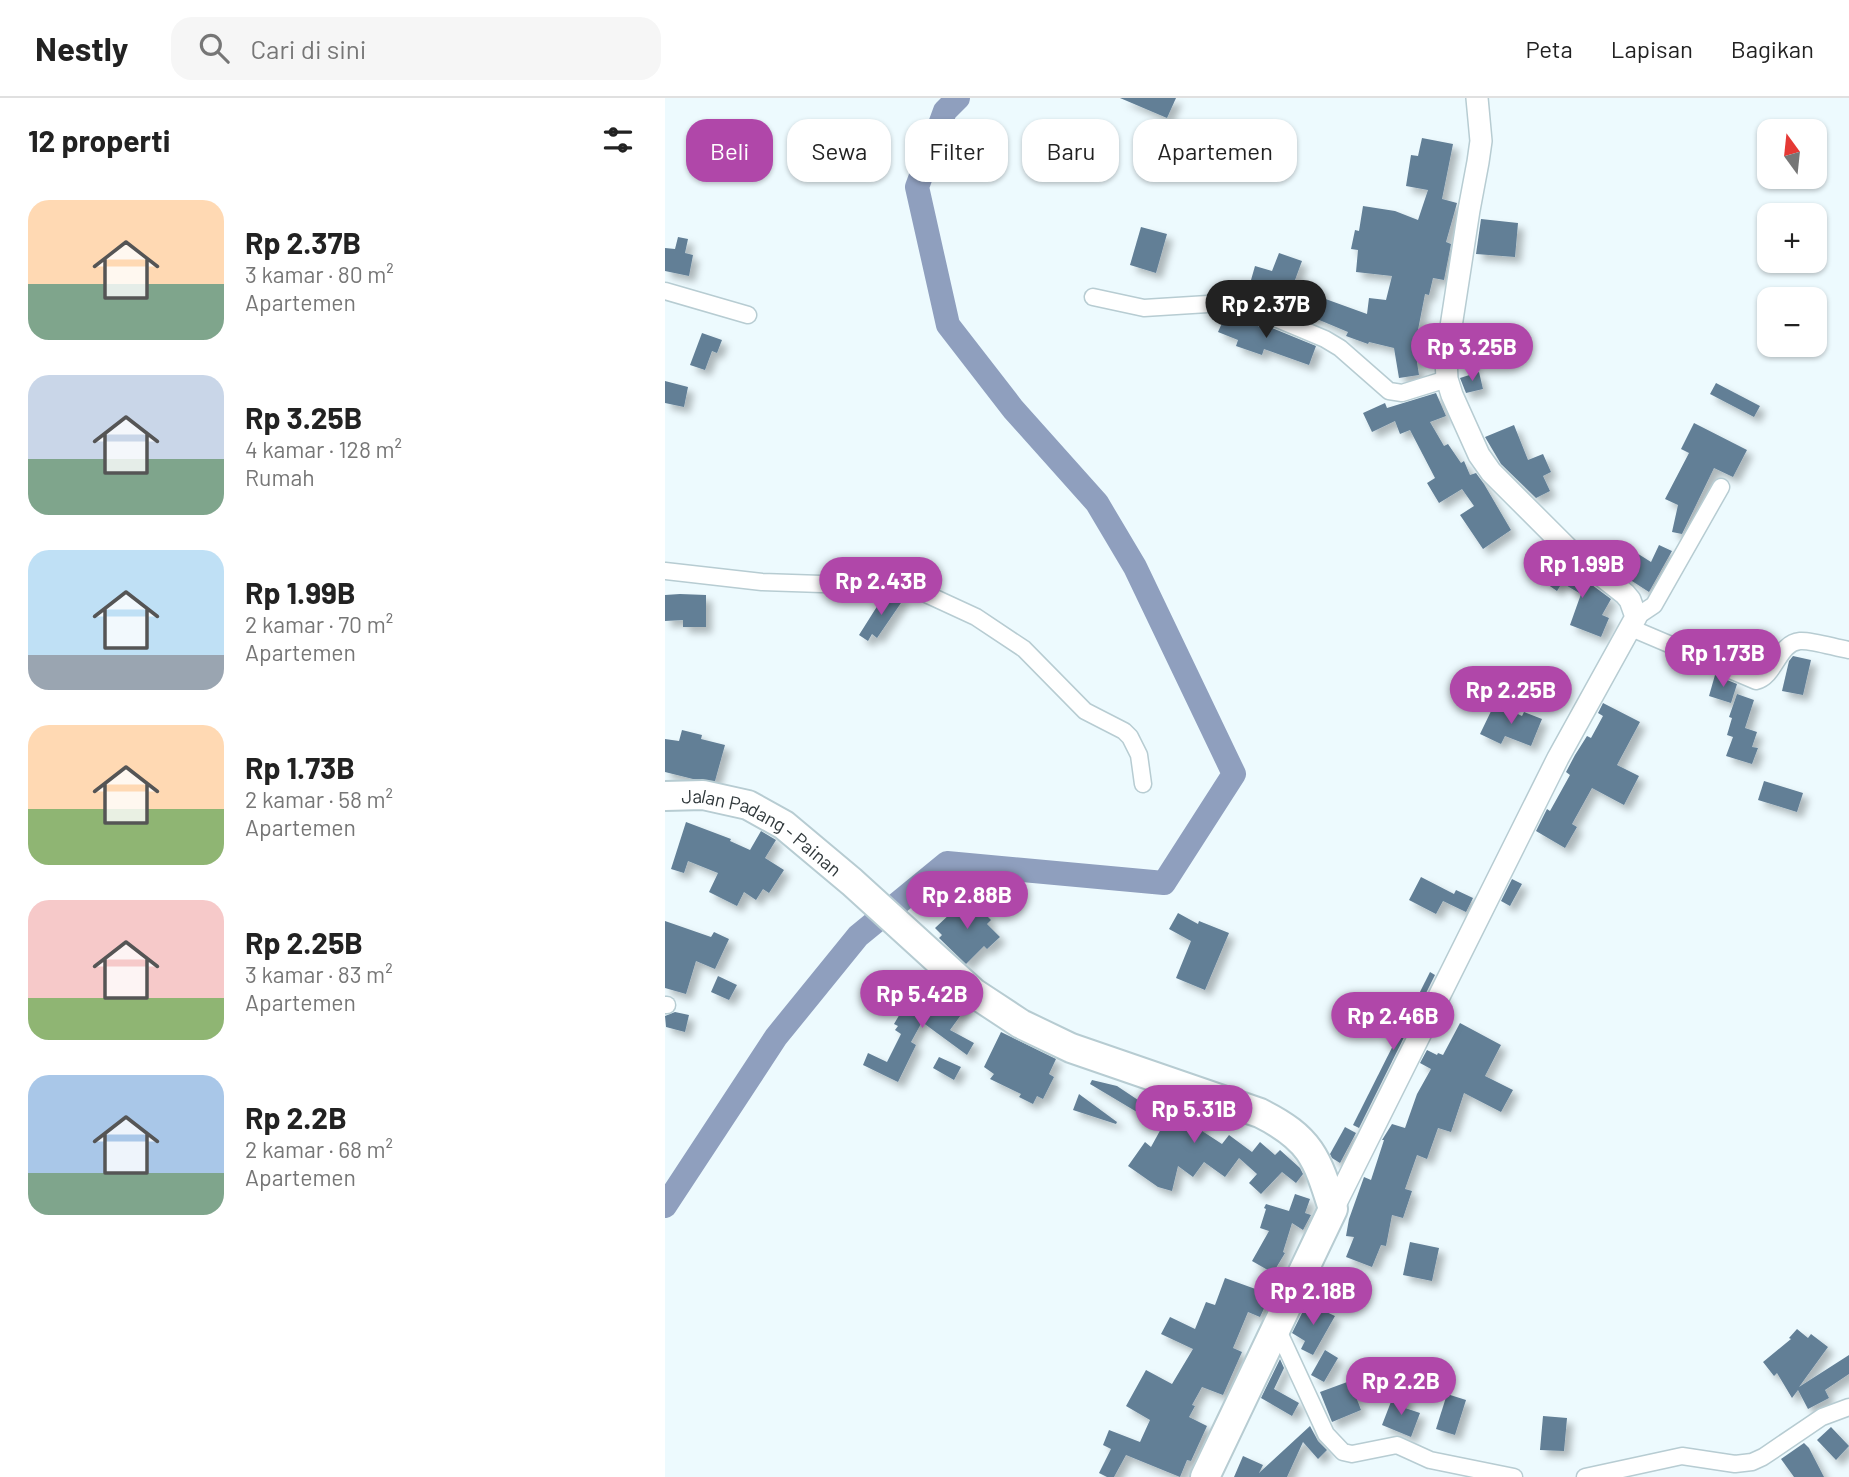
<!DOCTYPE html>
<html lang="id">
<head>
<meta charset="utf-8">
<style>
	:root { --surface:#fff; --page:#f6f6f6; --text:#222; --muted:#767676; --line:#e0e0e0; --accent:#b047a9 }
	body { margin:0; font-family:Barlow,sans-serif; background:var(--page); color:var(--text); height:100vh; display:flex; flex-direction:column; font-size:26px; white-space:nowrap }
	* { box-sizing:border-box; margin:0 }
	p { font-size:23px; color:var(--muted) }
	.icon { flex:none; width:38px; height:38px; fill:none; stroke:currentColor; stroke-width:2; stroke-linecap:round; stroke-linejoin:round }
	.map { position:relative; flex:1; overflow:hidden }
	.drawer { display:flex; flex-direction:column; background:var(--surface); width:665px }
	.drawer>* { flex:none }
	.hud { position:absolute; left:21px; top:21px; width:665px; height:63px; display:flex; gap:14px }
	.needle { width:46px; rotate:345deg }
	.buttons { position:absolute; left:1092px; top:21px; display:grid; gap:14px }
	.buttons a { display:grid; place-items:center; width:70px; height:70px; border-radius:14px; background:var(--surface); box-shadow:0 2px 5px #0004; font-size:35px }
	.price { position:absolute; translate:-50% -60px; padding:0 16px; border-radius:24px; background:var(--accent); color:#fff; font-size:23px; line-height:46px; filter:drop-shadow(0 2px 4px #0008) }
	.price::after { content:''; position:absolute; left:50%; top:42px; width:21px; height:16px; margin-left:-10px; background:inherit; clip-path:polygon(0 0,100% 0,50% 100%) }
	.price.active { background:#222; color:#fff }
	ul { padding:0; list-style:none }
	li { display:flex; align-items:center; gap:21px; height:175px; padding:0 28px }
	li span { display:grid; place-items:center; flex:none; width:196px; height:140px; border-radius:21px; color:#555 }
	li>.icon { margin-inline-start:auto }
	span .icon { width:84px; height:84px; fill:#fffc; stroke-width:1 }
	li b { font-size:30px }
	h2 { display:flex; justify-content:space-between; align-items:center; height:84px; padding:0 28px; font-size:30px }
	.tag { padding:0 24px; border-radius:21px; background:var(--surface); box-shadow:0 2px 5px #0004; font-size:24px; line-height:63px }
	.tag.active { background:var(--accent); color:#fff }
	header { display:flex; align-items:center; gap:42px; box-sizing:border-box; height:98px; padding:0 35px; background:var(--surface); border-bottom:2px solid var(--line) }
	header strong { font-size:33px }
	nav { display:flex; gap:38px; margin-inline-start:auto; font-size:24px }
	.search { width:490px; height:63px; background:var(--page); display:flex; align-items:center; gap:18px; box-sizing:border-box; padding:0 24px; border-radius:21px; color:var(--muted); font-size:26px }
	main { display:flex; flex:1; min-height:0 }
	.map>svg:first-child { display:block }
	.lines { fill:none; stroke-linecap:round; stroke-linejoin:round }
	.river { stroke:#8f9fbe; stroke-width:24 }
	.building { fill:#627f96; filter:url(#shadow) }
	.street-casing { stroke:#b7ccd2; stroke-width:19 }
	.secondary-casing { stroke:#b7ccd2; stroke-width:24 }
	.highway-casing { stroke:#b7ccd2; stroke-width:32 }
	.street { stroke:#fff; stroke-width:16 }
	.secondary { stroke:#fff; stroke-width:21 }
	.highway { stroke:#fff; stroke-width:28 }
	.labels { text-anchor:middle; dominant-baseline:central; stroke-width:7; stroke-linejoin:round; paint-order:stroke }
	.street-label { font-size:19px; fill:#30383b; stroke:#edfafe }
</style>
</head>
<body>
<header>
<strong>Nestly</strong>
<div class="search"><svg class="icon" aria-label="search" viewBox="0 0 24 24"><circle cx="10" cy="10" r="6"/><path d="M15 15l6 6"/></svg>Cari di sini</div>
<nav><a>Peta</a><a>Lapisan</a><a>Bagikan</a></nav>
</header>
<main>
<section class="drawer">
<h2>12 properti<svg class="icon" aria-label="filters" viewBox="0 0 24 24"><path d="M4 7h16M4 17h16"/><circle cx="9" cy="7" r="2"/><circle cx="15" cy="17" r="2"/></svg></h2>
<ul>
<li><span style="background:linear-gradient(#ffd9b3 60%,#7fa58c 0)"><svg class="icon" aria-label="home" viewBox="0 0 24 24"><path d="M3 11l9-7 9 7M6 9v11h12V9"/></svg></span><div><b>Rp 2.37B</b><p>3 kamar · 80 m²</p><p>Apartemen</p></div></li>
<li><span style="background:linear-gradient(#c9d6e8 60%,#7fa58c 0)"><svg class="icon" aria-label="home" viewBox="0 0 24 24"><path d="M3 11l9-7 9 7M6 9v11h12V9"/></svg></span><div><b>Rp 3.25B</b><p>4 kamar · 128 m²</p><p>Rumah</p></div></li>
<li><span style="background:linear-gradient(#bfe0f5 75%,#9aa5b1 0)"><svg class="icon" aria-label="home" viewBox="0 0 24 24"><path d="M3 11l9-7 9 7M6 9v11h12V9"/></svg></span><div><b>Rp 1.99B</b><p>2 kamar · 70 m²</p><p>Apartemen</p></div></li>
<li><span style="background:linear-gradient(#ffd9b3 60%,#8fb573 0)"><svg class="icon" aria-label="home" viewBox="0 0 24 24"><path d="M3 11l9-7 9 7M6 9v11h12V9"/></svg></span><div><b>Rp 1.73B</b><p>2 kamar · 58 m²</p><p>Apartemen</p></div></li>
<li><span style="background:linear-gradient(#f6c9c9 70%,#8fb573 0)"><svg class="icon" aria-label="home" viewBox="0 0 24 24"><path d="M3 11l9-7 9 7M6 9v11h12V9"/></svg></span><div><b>Rp 2.25B</b><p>3 kamar · 83 m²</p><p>Apartemen</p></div></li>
<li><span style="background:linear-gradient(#a9c7e8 70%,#7fa58c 0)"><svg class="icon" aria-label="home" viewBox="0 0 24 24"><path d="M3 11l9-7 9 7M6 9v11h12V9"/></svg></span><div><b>Rp 2.2B</b><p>2 kamar · 68 m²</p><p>Apartemen</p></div></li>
</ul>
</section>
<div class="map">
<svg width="1184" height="1379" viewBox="0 0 1184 1379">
	<defs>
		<filter id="shadow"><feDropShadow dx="6" dy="6" stdDeviation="3.5" flood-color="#0004"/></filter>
	</defs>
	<rect width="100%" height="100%" fill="#edfafe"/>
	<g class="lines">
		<!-- river -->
		<polyline class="river" points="0,1108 111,939 193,838 282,765 499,785 569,676 470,469 432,405 348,311 283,227 252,89 280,13 293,0"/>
	</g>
	<!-- building -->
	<g class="building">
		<polygon points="455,0 511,0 502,20"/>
		<polygon points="757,40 788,46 777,101 792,105 781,144 786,146 779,182 768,180 764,197 760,196 752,237 756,238 751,258 754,277 734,280 729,250 704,244 703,246 681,238 683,234 640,216 638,220 615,211 619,200 584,189 590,168 607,173 614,155 637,163 630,182 657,191 655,199 702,216 704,200 721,202 727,178 691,174 693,152 686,151 690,132 694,133 698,108 730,113 753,122 763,92 741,88 746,57 753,58"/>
		<polygon points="816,121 853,125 850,159 811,156"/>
		<polygon points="476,129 502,136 491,175 465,167"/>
		<polygon points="13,139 23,141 20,155 28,157 24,178 0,173 0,150 10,151"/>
		<polygon points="561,216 606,233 607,230 651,248 644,267 599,251 597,257 571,248 573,242 553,234"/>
		<polygon points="37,235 57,242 52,255 47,253 40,272 25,267"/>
		<polygon points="814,274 818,291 801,295 795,280"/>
		<polygon points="0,283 23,289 19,309 0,305"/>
		<polygon points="1051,285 1095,308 1089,319 1045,296"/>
		<polygon points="771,295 781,318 765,324 779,348 783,346 796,365 799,363 805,377 811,375 819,386 846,432 818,451 795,417 809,408 797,391 774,405 762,385 770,380 745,332 735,336 730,323 707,334 698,315 720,305 722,310"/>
		<polygon points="1029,325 1082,352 1068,379 1049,370 1017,436 1007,434 1013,407 1000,401 1024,355 1016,351"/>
		<polygon points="849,327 863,362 878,356 886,374 878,378 885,393 871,400 836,366 820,339"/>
		<polygon points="994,447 1007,453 984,494 953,474 967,452 986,464"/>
		<polygon points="894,461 907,471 904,474 927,487 946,501 937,517 944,520 936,539 905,527 916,496 897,485 892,493 879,484"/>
		<polygon points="15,496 41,497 41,529 18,529 18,522 0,523 0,497"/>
		<polygon points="218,499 234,499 238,502 212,540 207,536 203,543 194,537"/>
		<polygon points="1128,558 1146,562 1138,597 1117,593 1124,563"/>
		<polygon points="1050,577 1072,586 1066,605 1044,598"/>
		<polygon points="1072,596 1089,602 1080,630 1092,634 1087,649 1093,650 1087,666 1061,658 1068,639 1062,637 1067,620 1064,619"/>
		<polygon points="830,605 857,618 859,614 877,621 866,648 840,638 836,646 815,636"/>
		<polygon points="938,605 975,624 952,667 974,678 959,707 927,690 907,726 912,729 900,750 871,733 882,711 885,713 905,677 901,674 910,657 922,638 926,640 938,618 933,615"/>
		<polygon points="17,632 37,637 36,641 60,647 50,683 28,681 0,674 0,641 14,643"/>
		<polygon points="1099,683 1138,695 1132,714 1093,702"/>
		<polygon points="21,724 66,741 65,743 85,752 96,733 111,742 100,760 119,772 104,795 98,791 91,802 79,794 72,808 44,794 53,775 23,763 19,775 6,771"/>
		<polygon points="756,779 789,796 791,792 808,800 801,814 778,803 771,816 744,802"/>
		<polygon points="847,781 857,786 845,808 836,803"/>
		<polygon points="303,799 326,822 322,826 335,839 322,851 319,848 301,866 274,840 277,837 270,830"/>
		<polygon points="513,815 533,826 534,823 564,835 540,892 511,880 526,843 504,831"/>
		<polygon points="0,823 46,839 49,834 64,841 50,871 31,863 21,896 0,890"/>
		<polygon points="765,874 770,877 694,1030 688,1027"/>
		<polygon points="53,878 72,887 64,902 46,894"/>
		<polygon points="265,884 301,910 285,932 309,945 302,957 257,924 246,944 251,947 233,984 198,967 203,955 222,964 236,936 230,932 233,928 229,926 236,914 240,916 252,894 257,897"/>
		<polygon points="10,914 24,917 20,934 1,929 0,918"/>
		<polygon points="795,925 836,947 820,978 848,992 836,1014 799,995 786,1034 773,1030 762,1061 752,1057 740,1091 747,1093 738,1120 727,1117 721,1148 716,1147 707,1169 681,1159 689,1139 681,1138 684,1121 699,1079 706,1082 719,1042 717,1042 727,1026 740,1030 752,996 766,971 755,965 762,952 772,957 773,955 778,957"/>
		<polygon points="336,934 391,961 384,976 389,979 378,1001 372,998 368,1006 354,999 356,996 325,981 329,976 319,969"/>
		<polygon points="274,959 296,969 289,982 268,970"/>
		<polygon points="427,982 452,988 476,1004 483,994 509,1008 512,1004 532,1011 542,1017 534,1031 557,1046 564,1037 587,1054 595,1044 610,1057 615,1052 635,1070 638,1076 631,1085 617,1074 596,1096 584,1085 592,1076 574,1060 560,1079 539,1064 528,1079 513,1068 507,1093 493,1089 463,1068 480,1044 486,1049 497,1029 425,986"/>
		<polygon points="414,996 452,1024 451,1026 408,1012"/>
		<polygon points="680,1029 691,1035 675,1065 667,1060 665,1056"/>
		<polygon points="630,1096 645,1101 640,1115 646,1117 638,1132 627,1125 618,1154 620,1155 608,1175 587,1163 604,1133 595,1130 601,1111 599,1110 601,1106 624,1113"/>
		<polygon points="745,1144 774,1150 767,1183 738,1177"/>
		<polygon points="560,1180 596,1193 599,1185 609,1189 595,1219 583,1214 568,1250 577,1254 558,1297 537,1289 527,1307 530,1308 524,1319 542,1328 526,1363 522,1362 515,1379 461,1357 449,1379 442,1379 434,1375 446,1351 438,1347 444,1332 475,1344 485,1322 461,1308 481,1272 507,1286 528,1251 496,1236 505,1219 530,1231 541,1204 550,1207"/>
		<polygon points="642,1205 670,1218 648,1257 636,1251 640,1243 627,1235"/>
		<polygon points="1132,1231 1143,1240 1146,1236 1163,1249 1134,1289 1184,1257 1184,1276 1160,1292 1164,1300 1143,1311 1133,1292 1127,1300 1112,1275 1109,1278 1098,1264 1126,1241 1124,1240"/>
		<polygon points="660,1252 673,1260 659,1284 646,1277"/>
		<polygon points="615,1261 619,1270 609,1291 634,1305 627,1318 596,1300"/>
		<polygon points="685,1283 696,1312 667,1324 655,1294"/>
		<polygon points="729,1296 744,1302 740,1310 755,1315 746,1339 717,1327"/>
		<polygon points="782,1296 801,1302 790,1337 771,1331"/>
		<polygon points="878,1318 902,1320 899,1353 875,1352"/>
		<polygon points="645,1328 653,1343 662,1352 653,1361 638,1344 622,1379 569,1379 578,1358 598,1367 594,1375"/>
		<polygon points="1166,1329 1184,1348 1171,1362 1152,1342"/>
		<polygon points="1139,1345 1144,1350 1159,1379 1129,1379 1116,1361"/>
	</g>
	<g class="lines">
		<!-- street casing -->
		<g class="street-casing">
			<g id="street">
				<polyline points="0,193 83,217"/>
				<polyline points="428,199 479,210 559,205 584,209 660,241 675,250 724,293 737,295 782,281"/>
				<polyline points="0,473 97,484 246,489 311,519 359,551 420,613 459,633 465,639 474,657 478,686"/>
				<polyline points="971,519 989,507 1056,389"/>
				<path d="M966 530 1091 583C1111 578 1113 545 1135 543 1147 542 1171 550 1184 552"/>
				<polyline points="0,907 2,907"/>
				<polyline points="612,1230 661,1336 678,1354 687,1356 732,1347 765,1362 849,1379"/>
				<polyline points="920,1379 1017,1358 1070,1366 1087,1364 1098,1359 1157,1319 1184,1309"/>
			</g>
		</g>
		<!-- secondary casing -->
		<g class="secondary-casing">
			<polyline id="secondary" points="668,1111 893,660 971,519 965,502 960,496 904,452 826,374 814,357 787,297 782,281 781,261 804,112 813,64 816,43 812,0"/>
		</g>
		<!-- highway casing -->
		<g class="highway-casing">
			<g id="highway">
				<path id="s1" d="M0 698 38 697 83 707 119 727 187 784 309 895 356 926 406 950 595 1015C645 1040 652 1059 668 1111L540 1379"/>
			</g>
		</g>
		<!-- street -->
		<use href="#street" class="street"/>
		<!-- secondary -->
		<use href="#secondary" class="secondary"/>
		<!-- highway -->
		<use href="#highway" class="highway"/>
	</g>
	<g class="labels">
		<!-- street labels -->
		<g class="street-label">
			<text stroke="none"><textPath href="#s1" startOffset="107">Jalan Padang - Painan</textPath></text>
		</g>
	</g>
</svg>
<div class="buttons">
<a><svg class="needle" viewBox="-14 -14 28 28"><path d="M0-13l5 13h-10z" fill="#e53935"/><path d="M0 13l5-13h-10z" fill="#767676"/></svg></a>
<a>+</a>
<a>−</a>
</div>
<b class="price active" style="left:601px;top:242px">Rp 2.37B</b>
<b class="price" style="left:807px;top:285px">Rp 3.25B</b>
<b class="price" style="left:917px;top:502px">Rp 1.99B</b>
<b class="price" style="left:216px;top:519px">Rp 2.43B</b>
<b class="price" style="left:1058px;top:591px">Rp 1.73B</b>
<b class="price" style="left:846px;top:628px">Rp 2.25B</b>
<b class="price" style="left:302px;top:833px">Rp 2.88B</b>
<b class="price" style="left:257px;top:932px">Rp 5.42B</b>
<b class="price" style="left:728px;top:954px">Rp 2.46B</b>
<b class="price" style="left:529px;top:1047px">Rp 5.31B</b>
<b class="price" style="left:648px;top:1229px">Rp 2.18B</b>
<b class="price" style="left:736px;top:1319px">Rp 2.2B</b>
<div class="hud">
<a class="tag active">Beli</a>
<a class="tag">Sewa</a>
<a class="tag">Filter</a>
<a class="tag">Baru</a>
<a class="tag">Apartemen</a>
</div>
</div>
</main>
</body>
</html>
